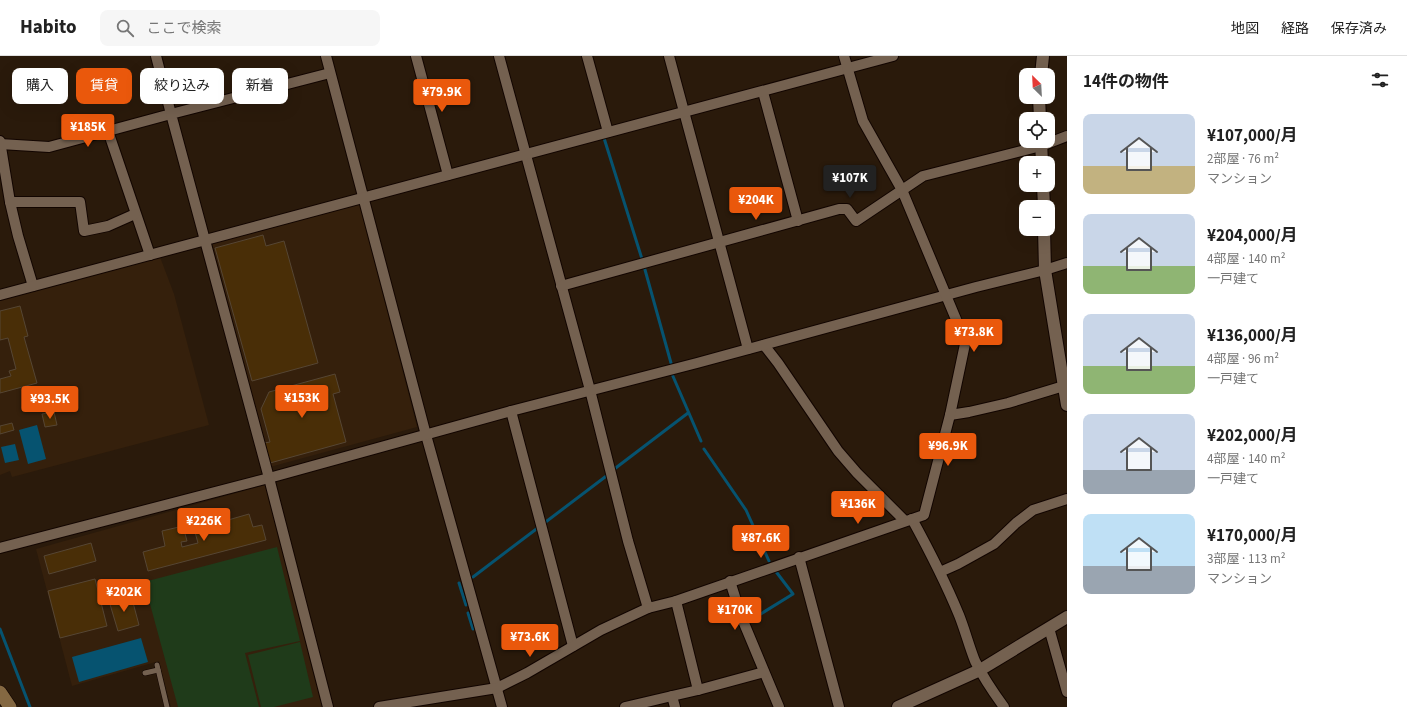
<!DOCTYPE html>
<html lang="ja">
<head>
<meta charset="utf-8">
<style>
	:root { --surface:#fff; --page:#f6f6f6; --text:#222; --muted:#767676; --line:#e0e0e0; --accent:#ea580c }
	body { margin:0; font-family:"Source Sans 3","Noto Sans JP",sans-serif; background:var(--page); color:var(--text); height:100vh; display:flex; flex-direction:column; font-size:15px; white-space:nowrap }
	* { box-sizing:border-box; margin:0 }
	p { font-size:13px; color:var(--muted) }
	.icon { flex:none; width:22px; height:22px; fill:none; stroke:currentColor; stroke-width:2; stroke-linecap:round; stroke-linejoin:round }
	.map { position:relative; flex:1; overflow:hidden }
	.sheet { display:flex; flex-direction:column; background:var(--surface); width:340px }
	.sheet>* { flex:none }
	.banner { position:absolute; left:12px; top:12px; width:380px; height:36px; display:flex; gap:8px }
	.needle { width:26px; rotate:336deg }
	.tools { position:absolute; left:1019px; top:12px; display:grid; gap:8px }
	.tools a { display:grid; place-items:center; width:36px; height:36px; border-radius:8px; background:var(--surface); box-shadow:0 4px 16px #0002; font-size:20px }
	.price { position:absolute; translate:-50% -34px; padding:0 9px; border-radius:4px; background:var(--accent); color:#fff; font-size:13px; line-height:26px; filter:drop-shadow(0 1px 2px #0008) }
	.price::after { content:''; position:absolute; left:50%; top:24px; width:12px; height:9px; margin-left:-6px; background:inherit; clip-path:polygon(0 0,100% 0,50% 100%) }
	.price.on { background:#222; color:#fff }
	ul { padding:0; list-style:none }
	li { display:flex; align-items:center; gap:12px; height:100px; padding:0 16px }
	li span { display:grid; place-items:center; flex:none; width:112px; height:80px; border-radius:8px; color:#555 }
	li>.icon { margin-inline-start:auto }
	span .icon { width:48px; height:48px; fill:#fffc; stroke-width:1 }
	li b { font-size:17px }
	h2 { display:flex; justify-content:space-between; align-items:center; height:48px; padding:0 16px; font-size:17px }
	.pill { padding:0 14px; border-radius:8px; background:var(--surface); box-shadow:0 4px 16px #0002; font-size:14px; line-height:36px }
	.pill.on { background:var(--accent); color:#fff }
	header { display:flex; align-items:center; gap:24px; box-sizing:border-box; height:56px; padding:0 20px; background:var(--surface); border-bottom:1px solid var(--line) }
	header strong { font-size:19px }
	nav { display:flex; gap:22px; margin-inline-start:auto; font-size:14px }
	.search { width:280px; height:36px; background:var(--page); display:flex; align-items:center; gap:10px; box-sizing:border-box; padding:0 14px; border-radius:8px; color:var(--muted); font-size:15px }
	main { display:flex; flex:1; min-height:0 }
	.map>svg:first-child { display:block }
	.built { fill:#35200c }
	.green { fill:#1f3b1a }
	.water { fill:#065370 }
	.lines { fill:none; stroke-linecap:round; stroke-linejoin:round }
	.stream { stroke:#065370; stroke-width:3 }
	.building { fill:#492e07; stroke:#564634 }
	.service-casing { stroke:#120500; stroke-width:6 }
	.minor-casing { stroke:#120500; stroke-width:12 }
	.tertiary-casing { stroke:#120500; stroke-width:14 }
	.secondary-casing { stroke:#120500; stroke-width:14 }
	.service { stroke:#746150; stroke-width:5 }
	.minor { stroke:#746150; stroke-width:10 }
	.tertiary { stroke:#746150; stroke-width:12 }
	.secondary { stroke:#846842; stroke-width:13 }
</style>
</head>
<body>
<header>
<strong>Habito</strong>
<div class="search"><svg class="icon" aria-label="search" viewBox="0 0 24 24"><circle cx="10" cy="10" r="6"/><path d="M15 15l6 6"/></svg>ここで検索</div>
<nav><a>地図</a><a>経路</a><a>保存済み</a></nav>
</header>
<main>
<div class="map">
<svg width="1067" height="651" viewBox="0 0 1067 651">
	<rect width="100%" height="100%" fill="#2a1a0b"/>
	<!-- built -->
	<g class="built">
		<polygon points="356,147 360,149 417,371 270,411 212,187"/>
		<polygon points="160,201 174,238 209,369 12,421 10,415 0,419 0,244"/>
		<polygon points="265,429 322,651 171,651 159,605 72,630 36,493"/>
	</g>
	<!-- green -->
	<g class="green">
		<polygon points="277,491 300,585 245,597 259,651 178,651 144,526"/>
		<polygon points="300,586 313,641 274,651 261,651 248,599"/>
	</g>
	<!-- water -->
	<g class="water">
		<polygon points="37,369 46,403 28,408 19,374"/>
		<polygon points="15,388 19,404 5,407 1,391"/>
		<polygon points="141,582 148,606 79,626 72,601"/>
	</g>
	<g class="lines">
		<!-- stream -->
		<g class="stream">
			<polyline points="604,82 642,203 671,307"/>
			<polyline points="672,318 701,385"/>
			<polyline points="704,393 746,454 769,505"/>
			<polyline points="613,414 688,357"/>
			<polyline points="543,468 609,418"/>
			<polyline points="473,521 539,471"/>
			<polyline points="459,527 466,549"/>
			<polyline points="468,557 473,573"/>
			<polyline points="746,567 793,538 774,513"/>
			<polyline points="0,573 30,651"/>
		</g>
	</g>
	<!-- building -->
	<g class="building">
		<polygon points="263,179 266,190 284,185 318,307 252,325 215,192"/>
		<polygon points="20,250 28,280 24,281 37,327 0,337 0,323 11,320 9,315 16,313 8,282 0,284 0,255"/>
		<polygon points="335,318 340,336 333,338 346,386 270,407 264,387 270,386 261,353 269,336"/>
		<polygon points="54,356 57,369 45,371 42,358"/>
		<polygon points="12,367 14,374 0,378 0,370"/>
		<polygon points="249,458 253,471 262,469 266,484 148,515 143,496 165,490 162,475 183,470 187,485 181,486 182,491 198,487 193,469 214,463 217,476 230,472 228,464"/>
		<polygon points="91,487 96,505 49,518 44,500"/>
		<polygon points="95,523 107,570 60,582 48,535"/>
		<polygon points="131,539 139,569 118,575 109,545"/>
	</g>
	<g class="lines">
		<!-- service casing -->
		<g class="service-casing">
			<g id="service">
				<polyline points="157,609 167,651"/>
				<polyline points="145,617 158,614"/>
			</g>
		</g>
		<!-- minor casing -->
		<g class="minor-casing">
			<g id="minor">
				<polyline points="326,0 426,379 502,651"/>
				<polyline points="416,0 448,119"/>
				<polyline points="499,0 590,334 628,485 648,552 676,545 698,634 672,640 675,651"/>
				<polyline points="587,0 608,76"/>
				<polyline points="669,0 748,293"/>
				<polyline points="763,36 798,165"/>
				<polyline points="108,75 150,199"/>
				<polyline points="0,85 10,146 18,180 33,230"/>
				<polyline points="0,88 49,91 171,58 156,0"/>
				<polyline points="10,146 80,146 84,175 108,170 135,158"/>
				<polyline points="561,230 839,153 847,153 856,165 923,120 1041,90 1067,80"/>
				<polyline points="0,239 893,0"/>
				<polyline points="764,289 778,307 838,395 857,417 905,465"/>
				<polyline points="511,355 573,590"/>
				<polyline points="950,359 969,356 1008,347 1067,329"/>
				<path d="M912 463C929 494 945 525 959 559 965 574 969 590 975 605 983 621 993 636 1004 651"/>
				<polyline points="0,492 269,422 511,355 697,307 976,231 1045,214 1067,207"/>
				<polyline points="799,501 839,651"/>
				<polyline points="940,516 958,508 994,488 1016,467 1033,454 1067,443"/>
				<polyline points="730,525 741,560 779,651"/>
				<polyline points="676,545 924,459 950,359 965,288 963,280 902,134 863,65 844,0"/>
				<polyline points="1049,572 1067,636"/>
				<polyline points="698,634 764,616"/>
				<polyline points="328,651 269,422 171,58 330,17"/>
				<polyline points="379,651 497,632 527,617 601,574 648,552"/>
				<polyline points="625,651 672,640"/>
			</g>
		</g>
		<!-- tertiary casing -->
		<g class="tertiary-casing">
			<g id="tertiary">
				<polyline points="1041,19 1043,0"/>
				<polyline points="1039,41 1040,63"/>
				<polyline points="1041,85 1042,107"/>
				<polyline points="1043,129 1044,151"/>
				<polyline points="1044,173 1045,214 1067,349"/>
				<polyline points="898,651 980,614 1067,561"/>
			</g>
		</g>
		<!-- secondary casing -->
		<g class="secondary-casing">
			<polyline id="secondary" points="0,636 10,651"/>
		</g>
		<!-- service -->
		<use href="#service" class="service"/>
		<!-- minor -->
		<use href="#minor" class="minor"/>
		<!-- tertiary -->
		<use href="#tertiary" class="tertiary"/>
		<!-- secondary -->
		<use href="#secondary" class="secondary"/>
	</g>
</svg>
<div class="tools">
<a><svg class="needle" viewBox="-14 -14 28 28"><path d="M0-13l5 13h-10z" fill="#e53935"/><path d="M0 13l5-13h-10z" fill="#767676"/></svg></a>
<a><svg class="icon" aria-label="locate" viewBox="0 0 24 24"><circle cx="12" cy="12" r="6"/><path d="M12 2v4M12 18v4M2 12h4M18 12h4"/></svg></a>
<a>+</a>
<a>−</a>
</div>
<b class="price" style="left:442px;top:57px">¥79.9K</b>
<b class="price" style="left:88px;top:92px">¥185K</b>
<b class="price on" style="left:850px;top:143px">¥107K</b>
<b class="price" style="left:756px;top:165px">¥204K</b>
<b class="price" style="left:974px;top:297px">¥73.8K</b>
<b class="price" style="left:302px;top:363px">¥153K</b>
<b class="price" style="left:50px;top:364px">¥93.5K</b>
<b class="price" style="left:948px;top:411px">¥96.9K</b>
<b class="price" style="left:858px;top:469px">¥136K</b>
<b class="price" style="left:204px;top:486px">¥226K</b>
<b class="price" style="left:761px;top:503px">¥87.6K</b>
<b class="price" style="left:124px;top:557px">¥202K</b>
<b class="price" style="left:735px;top:575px">¥170K</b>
<b class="price" style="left:530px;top:602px">¥73.6K</b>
<div class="banner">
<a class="pill">購入</a>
<a class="pill on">賃貸</a>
<a class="pill">絞り込み</a>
<a class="pill">新着</a>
</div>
</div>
<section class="sheet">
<h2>14件の物件<svg class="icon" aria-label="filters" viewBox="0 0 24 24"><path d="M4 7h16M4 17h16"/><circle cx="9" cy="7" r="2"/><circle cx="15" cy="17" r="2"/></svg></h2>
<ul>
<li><span style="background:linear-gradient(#c9d6e8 65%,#c2b280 0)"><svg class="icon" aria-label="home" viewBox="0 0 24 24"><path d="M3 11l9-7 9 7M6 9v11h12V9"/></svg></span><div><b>¥107,000/月</b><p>2部屋 · 76 m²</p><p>マンション</p></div></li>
<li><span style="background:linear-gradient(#c9d6e8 65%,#8fb573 0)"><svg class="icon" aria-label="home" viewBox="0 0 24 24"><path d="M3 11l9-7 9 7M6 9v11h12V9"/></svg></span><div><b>¥204,000/月</b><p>4部屋 · 140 m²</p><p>一戸建て</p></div></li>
<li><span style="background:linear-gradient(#c9d6e8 65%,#8fb573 0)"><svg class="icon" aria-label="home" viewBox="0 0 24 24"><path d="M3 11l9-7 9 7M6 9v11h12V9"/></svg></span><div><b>¥136,000/月</b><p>4部屋 · 96 m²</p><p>一戸建て</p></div></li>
<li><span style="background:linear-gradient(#c9d6e8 70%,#9aa5b1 0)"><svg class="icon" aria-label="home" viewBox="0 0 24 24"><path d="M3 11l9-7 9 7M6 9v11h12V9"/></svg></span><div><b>¥202,000/月</b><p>4部屋 · 140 m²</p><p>一戸建て</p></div></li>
<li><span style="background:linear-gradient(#bfe0f5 65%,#9aa5b1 0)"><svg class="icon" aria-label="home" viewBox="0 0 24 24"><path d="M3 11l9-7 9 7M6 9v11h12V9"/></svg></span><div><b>¥170,000/月</b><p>3部屋 · 113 m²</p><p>マンション</p></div></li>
</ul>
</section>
</main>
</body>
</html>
